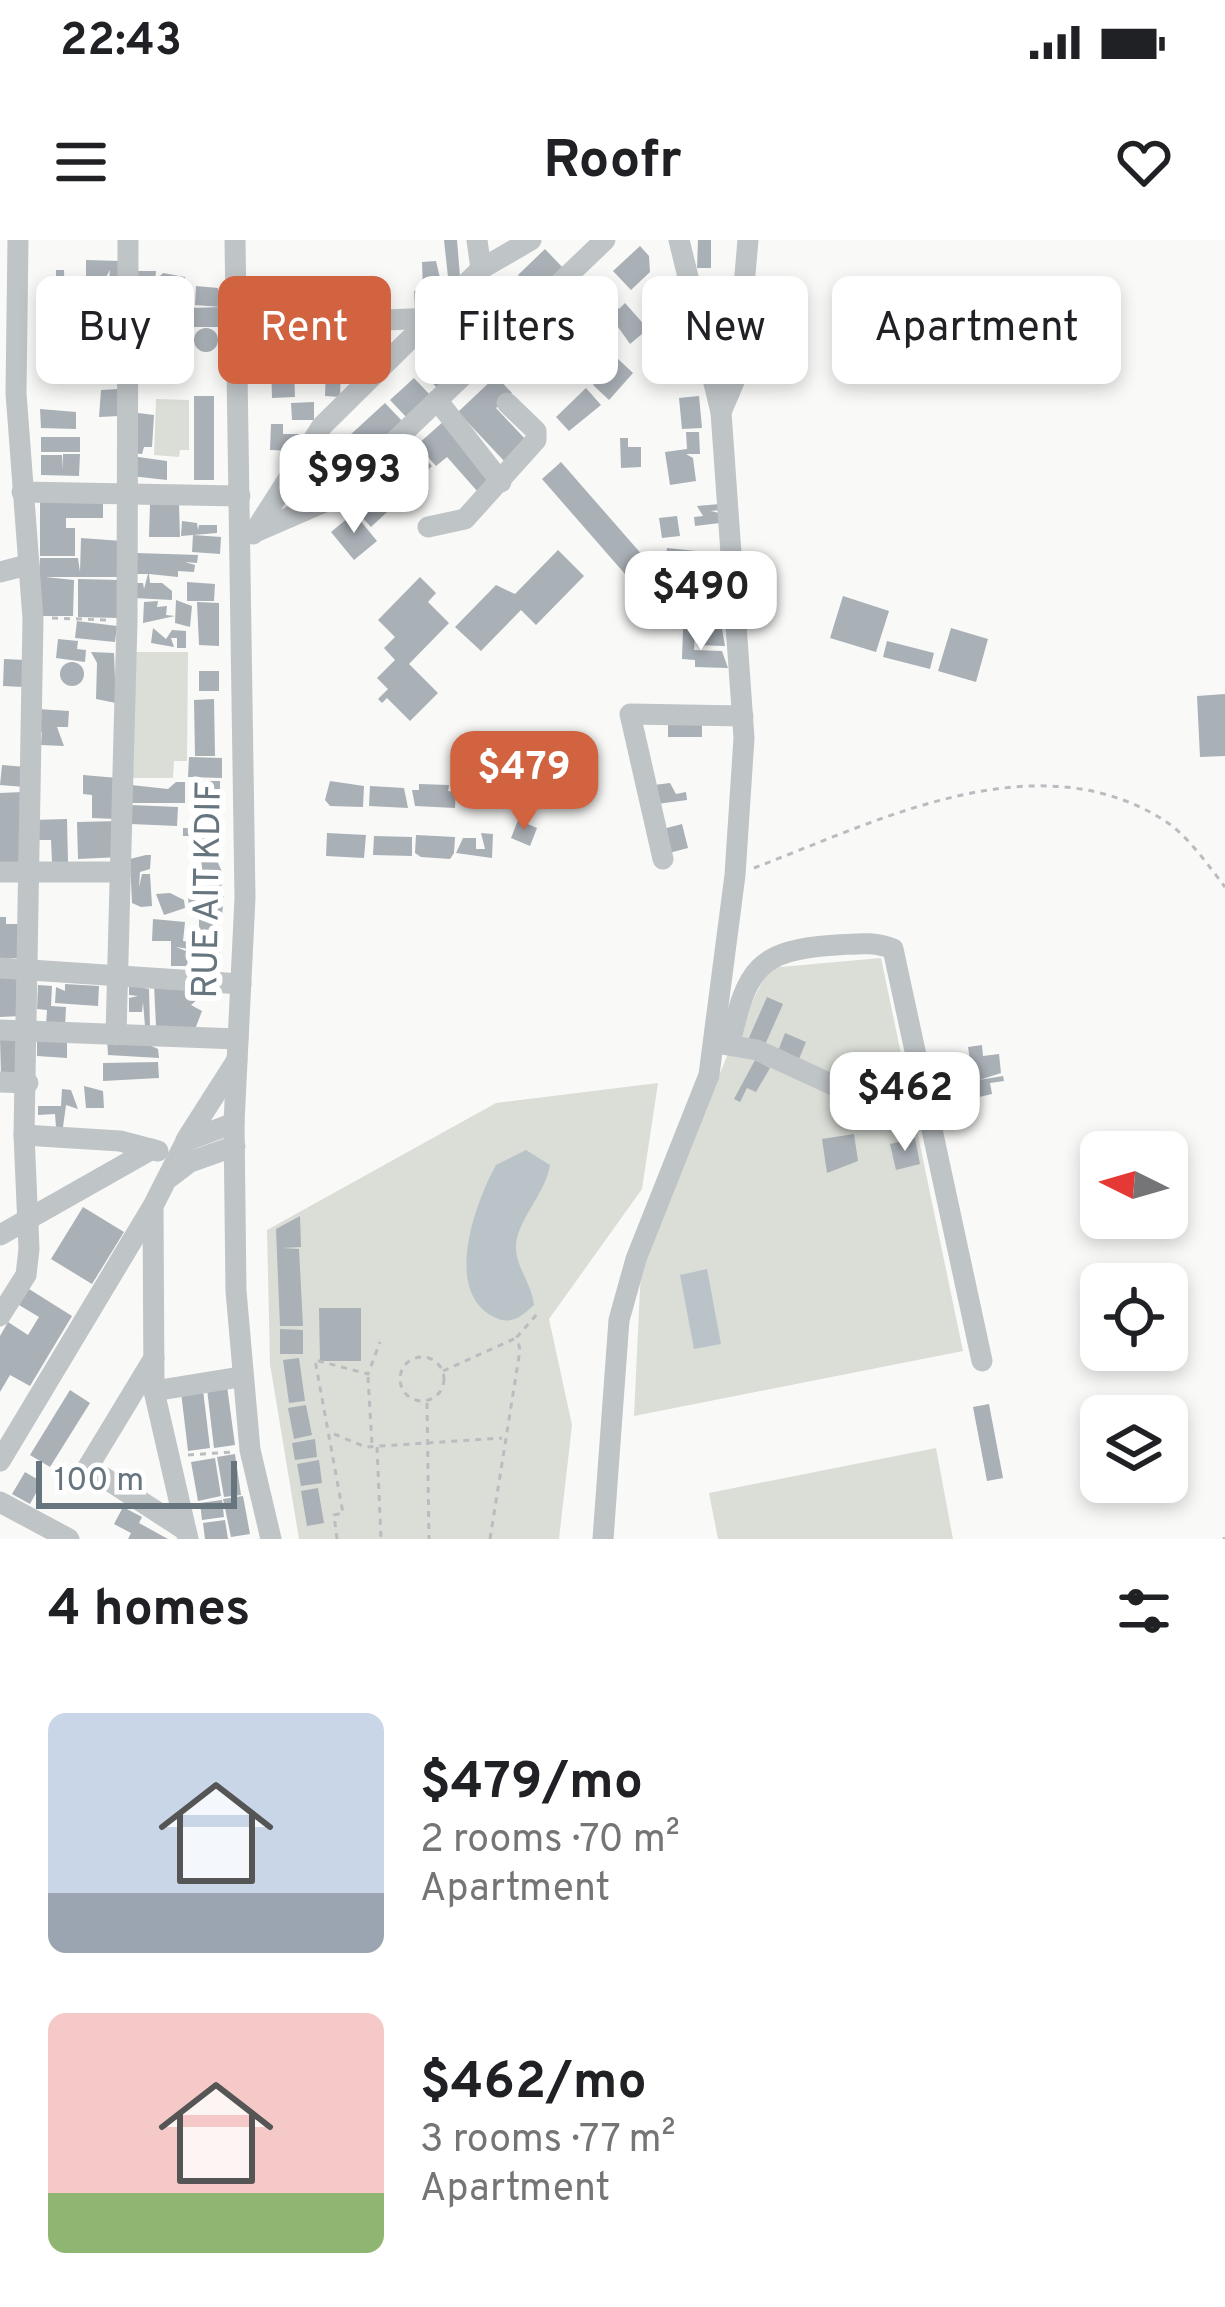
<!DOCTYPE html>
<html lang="en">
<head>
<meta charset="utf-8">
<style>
	:root { --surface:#fff; --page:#f6f6f6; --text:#202124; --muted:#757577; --accent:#d16340 }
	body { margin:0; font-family:Overpass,sans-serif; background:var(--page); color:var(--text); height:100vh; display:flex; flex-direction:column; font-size:45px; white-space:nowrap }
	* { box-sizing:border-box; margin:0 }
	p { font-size:39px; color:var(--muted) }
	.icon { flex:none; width:66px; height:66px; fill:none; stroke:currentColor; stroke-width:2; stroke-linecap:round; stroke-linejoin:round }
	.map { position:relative; height:1299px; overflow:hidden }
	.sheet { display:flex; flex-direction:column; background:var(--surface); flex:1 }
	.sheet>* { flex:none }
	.hud { position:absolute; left:36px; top:36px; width:1155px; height:108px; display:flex; gap:24px }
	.needle { width:78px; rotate:275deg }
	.fabs { position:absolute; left:1080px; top:891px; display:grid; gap:24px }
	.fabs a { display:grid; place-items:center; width:108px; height:108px; border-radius:18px; background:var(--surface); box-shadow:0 6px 18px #0003; font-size:60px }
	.scale { position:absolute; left:36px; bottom:30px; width:201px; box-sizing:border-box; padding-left:12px; border:6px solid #67757f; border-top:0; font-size:33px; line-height:42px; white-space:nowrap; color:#67757f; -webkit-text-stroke:9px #fff; paint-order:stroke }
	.price { position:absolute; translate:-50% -102px; padding:0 27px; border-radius:24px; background:#fff; color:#222; font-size:39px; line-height:78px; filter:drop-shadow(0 3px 6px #0008) }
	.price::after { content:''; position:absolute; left:50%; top:72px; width:36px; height:27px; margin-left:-18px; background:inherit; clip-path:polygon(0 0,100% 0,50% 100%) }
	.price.active { background:var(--accent); color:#fff }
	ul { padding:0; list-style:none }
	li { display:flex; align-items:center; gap:36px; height:300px; padding:0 48px }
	li span { display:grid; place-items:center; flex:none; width:336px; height:240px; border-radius:18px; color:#555 }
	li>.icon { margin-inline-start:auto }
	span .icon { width:144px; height:144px; fill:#fffc; stroke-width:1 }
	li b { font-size:51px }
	h2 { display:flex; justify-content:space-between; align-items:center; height:144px; padding:0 48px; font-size:51px }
	.chip { padding:0 42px; border-radius:18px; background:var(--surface); box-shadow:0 6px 18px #0003; font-size:42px; line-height:108px }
	.chip.active { background:var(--accent); color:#fff }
	.status { display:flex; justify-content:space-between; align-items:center; height:84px; padding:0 60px; background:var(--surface); direction:ltr }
	.status svg { height:33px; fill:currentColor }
	header { display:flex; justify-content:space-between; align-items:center; height:156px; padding:0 48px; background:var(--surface); font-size:54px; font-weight:700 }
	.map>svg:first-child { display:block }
	.green { fill:#daded7 }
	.water { fill:#bac4c8 }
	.building { fill:#a9b0b6 }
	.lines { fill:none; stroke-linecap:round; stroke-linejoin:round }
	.path { stroke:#babdc0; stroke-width:3; stroke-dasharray:6 6; stroke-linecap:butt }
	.minor { stroke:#bfc4c7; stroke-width:21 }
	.labels { text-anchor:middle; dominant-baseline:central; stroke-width:12; stroke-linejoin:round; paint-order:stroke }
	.street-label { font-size:36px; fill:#67757f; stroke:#fff }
</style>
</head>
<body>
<div class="status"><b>22:43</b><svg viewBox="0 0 49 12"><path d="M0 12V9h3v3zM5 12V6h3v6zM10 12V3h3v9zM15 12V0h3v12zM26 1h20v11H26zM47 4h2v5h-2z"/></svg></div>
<header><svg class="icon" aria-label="menu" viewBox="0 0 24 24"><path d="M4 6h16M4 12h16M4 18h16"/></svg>Roofr<svg class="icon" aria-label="heart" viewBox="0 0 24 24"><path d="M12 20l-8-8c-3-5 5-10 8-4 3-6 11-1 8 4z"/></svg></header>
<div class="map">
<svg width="1225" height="1299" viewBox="0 0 1225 1299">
	<rect width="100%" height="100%" fill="#f9f9f8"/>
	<!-- green -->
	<g class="green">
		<polygon points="156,159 189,160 189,210 180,210 179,217 154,215"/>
		<polygon points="129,412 188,412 187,521 174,521 173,538 128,538"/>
		<polygon points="881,718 963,1111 634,1176 641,1028 736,794 769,728"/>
		<polygon points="658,843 642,949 549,1079 572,1185 559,1299 299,1299 270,1124 267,990 496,863"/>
		<polygon points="936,1208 953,1299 718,1299 709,1253"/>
	</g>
	<!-- water -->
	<g class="water">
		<path d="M526 910 550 925C545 953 524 972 517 998 511 1022 532 1042 534 1065 520 1078 510 1086 492 1076 443 1049 476 961 496 925Z"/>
		<polygon points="707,1029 721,1104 694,1109 680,1035"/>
	</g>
	<!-- building -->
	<g class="building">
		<polygon points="444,0 457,0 460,36 448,37"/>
		<polygon points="698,0 711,0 711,28 697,28"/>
		<polygon points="640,6 649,16 650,32 631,50 613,31"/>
		<polygon points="545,9 564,29 537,55 518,35"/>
		<polygon points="86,20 121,21 121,39 109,40 110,30 105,39 86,40"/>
		<polygon points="436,21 444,55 429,55 430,69 415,70 414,51 423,50 422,22"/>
		<polygon points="56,30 64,30 65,70 41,68 41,44 53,44 50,57 56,62"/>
		<polygon points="137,31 156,31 155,41 163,33 185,37 186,68 154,59 153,82 139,77 139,83 130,83 131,71 140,72 131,69"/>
		<polygon points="309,36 313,77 302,78 298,37"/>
		<polygon points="518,40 534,58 506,83 490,65"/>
		<polygon points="600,40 619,69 625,63 648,89 630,104 606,70 592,82 575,63"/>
		<polygon points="698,41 717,41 717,57 736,57 735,74 706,73 706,55 698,55"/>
		<polygon points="269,42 296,43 294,79 267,77"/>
		<polygon points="85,45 116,46 120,59 115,52 112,62 121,70 102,73 103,64 89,63"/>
		<polygon points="196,46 218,48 220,67 195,65"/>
		<polygon points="315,52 345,53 345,76 314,75"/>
		<polygon points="222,67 222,87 193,87 192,105 184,105 190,68"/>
		<polygon points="486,67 506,89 475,118 455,96"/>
		<polygon points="571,68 586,84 558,112 543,97"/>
		<polygon points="156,71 180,72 176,94 147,91 174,98 173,112 129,109 130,90 154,87"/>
		<polygon points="114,87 119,87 119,113 90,110 98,111 98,124 86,118 87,126 63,125 59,113 49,112 62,107 40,106 41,89 73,90 72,108 66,108 72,111 65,119 71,120 80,108 80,93 90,93 93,103 99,94 114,94"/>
		<polygon points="311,88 313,125 299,126 300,107 281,107 281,90"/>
		<circle cx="206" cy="100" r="12"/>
		<polygon points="270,90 276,90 277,109 292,108 293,128 279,131 294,130 295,157 272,158"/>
		<polygon points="700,96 701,129 670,130 676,97"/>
		<polygon points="357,100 378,108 378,126 356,125"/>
		<polygon points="535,103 539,108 546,103 554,113 520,140 507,125"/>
		<polygon points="447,105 465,124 438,149 420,130"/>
		<polygon points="617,118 633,133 609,160 593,145"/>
		<polygon points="326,129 341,130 340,157 325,156"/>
		<polygon points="496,136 512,153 496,168 528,202 506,223 458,172"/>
		<polygon points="414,138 431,156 407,178 390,160"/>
		<polygon points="586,148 601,165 569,191 556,177"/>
		<polygon points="118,149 119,176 99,177 101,150"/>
		<rect x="194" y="156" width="20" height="84"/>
		<polygon points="699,156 702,188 682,189 679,158"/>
		<polygon points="314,162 314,180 292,180 291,163"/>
		<polygon points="385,163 403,182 343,238 325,218"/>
		<polygon points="40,169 76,172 76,189 41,188"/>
		<polygon points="130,172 154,175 152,207 144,207 142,214 132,213 131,188 139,187 131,186"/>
		<polygon points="444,181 494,238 478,252 447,217 436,226 417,205"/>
		<polygon points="271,184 283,184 283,194 299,194 298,211 270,210"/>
		<polygon points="686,192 699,192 700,214 686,214 693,218 696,241 670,245 665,212 687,209"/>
		<rect x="41" y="197" width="39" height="15"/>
		<polygon points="620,198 628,198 628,207 641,207 641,227 621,228"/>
		<polygon points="414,208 432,226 405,252 388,235"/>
		<polygon points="63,214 80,214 79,236 41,235 41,215 62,215 63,230"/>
		<polygon points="131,216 167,221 167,240 131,236 131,230 138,228 131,228"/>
		<polygon points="561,222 644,317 625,334 542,239"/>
		<polygon points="384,238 402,258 371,287 353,267"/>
		<polygon points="40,257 103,257 103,278 66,278 66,288 75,288 75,316 40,316"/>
		<polygon points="150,264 179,264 180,297 149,297"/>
		<polygon points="720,264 720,270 711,271 719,273 720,283 695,286 694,277 703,276 697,266"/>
		<polygon points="354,273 377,301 354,320 331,292"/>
		<polygon points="677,276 680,296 662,298 659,278"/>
		<polygon points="182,281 197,283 198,290 199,285 217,285 217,293 181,296"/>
		<polygon points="193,295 221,297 220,314 192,312"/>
		<polygon points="81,298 122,301 121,337 45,337 74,340 73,376 36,376 40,318 78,318 80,332"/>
		<polygon points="667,308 716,313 715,327 665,323"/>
		<polygon points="558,310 584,336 536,385 521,370 481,411 455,387 496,345 515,354"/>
		<polygon points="136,313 198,315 197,323 185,322 195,325 194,332 178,331 178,337 149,334 150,343 162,343 172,351 172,360 134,358 135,343 143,343 144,349 148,334 135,334"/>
		<polygon points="689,333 721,334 721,349 696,348 696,354 719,355 719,367 688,366 688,360 669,358 671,340 689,342"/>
		<polygon points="420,337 436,353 428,362 449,383 409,424 438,453 410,481 387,458 382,463 378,459 388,449 377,438 395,420 384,408 395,397 378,380"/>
		<polygon points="78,339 120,340 119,378 78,377"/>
		<polygon points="187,342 215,344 214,361 187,361"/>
		<polygon points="843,356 889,371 876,412 830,398"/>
		<polygon points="176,360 192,366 190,387 175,383"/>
		<polygon points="158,361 157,367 167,366 166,375 175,376 143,383 144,362"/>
		<polygon points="197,362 219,363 219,406 199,405"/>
		<polygon points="77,381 117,386 115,402 75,398"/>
		<polygon points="153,388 166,399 172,390 186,391 186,408 177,408 177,398 171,398 174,407 151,403"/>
		<polygon points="697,388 722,389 725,406 697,405 701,394"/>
		<polygon points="951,388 988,399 976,442 938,431"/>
		<polygon points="683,389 695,390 694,410 722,411 728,428 695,427 695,420 682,419"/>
		<polygon points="58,399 78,401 77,409 86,410 85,422 56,418"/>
		<polygon points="887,401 934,413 930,429 883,417"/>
		<polygon points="91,412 114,413 116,463 96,459 97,423"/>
		<polygon points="4,419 25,420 24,447 3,446"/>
		<circle cx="72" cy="434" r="12"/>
		<rect x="199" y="431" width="20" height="20"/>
		<polygon points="1225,454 1225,516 1200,517 1197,456"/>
		<polygon points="214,459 215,516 195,516 194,460"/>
		<polygon points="38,469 69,471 68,487 57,487 64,506 41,505 42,492 34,492"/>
		<rect x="668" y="481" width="34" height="16"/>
		<polygon points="189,517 222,518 222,538 188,537"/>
		<polygon points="550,523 567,541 555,551 539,534"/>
		<polygon points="2,525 26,527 25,547 0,545"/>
		<polygon points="83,535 118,538 116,579 92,578 92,555 83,554"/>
		<polygon points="191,541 220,541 220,562 191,556"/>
		<polygon points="330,541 364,546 363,567 330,566 325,560"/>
		<polygon points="176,542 185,542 185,563 131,563 131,545 168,549"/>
		<polygon points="670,543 676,554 686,552 687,560 657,564 654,545"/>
		<polygon points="419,544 449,545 448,551 456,552 455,568 415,566 412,550 419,550"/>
		<polygon points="370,546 404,548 408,568 369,566"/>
		<polygon points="23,552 24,625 0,626 0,553"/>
		<polygon points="131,565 178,567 177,586 131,584"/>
		<polygon points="67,579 68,622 52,623 51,600 32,600 31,580"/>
		<polygon points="518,580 537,588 530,606 511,598"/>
		<polygon points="120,581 120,617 78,619 77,582"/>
		<polygon points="682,584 688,608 669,613 663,589"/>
		<polygon points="183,588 221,589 220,607 199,606 199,596 183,596"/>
		<polygon points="327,593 366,595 364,618 326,616"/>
		<polygon points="481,593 493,594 492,618 456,613 463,598 476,598 476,609 485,609"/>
		<polygon points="416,595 455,597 454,613 450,619 421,617 415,613"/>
		<polygon points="374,596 412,597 412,616 373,615"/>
		<polygon points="212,609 222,632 221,652 189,650 191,630 202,631 201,610"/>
		<polygon points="146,615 151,615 150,629 140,632 139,647 142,634 150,634 152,666 141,667 132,663 130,619"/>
		<polygon points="170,653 184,660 185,668 164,675 156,654"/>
		<polygon points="188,653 224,656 222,675 189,673"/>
		<polygon points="0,677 6,677 6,684 19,684 18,718 0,718"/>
		<polygon points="199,678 220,681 220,723 199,723"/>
		<polygon points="153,679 185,682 183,701 190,702 189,709 176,707 186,711 188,726 171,726 171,701 152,701"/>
		<polygon points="0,734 22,734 22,776 0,777"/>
		<polygon points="65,744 99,746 98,766 55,763 56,747 65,751"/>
		<polygon points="38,745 52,746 51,766 66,767 65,788 46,787 47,770 37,769"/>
		<polygon points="129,745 149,749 150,786 145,786 143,762 142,772 129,772 129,758 138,756 129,755"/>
		<polygon points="154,745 198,749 199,758 191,765 202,771 194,792 156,786"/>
		<polygon points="767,757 783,764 764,807 748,800"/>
		<polygon points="785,793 806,802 799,819 778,811"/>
		<polygon points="37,797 67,800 67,818 37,816"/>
		<polygon points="0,798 22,799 21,836 1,836"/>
		<polygon points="107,798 147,804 158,809 159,818 108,815"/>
		<polygon points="982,805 983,816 999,814 1001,833 979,840 1003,836 1004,841 990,843 992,854 962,861 958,827 970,820 968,807"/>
		<polygon points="755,820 770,828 756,852 747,848 740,862 734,859"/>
		<polygon points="158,822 159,838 103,841 103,823"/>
		<polygon points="84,846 103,851 104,868 86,868"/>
		<polygon points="62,849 71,850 78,869 66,865 63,887 56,887 55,874 38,875 38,866 61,866"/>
		<polygon points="854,894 858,921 827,933 822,899"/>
		<polygon points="915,898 920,924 896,930 890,904"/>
		<polygon points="83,967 124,992 92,1044 51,1019"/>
		<polygon points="300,976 301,1007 282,1008 299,1009 303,1086 280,1086 276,989"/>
		<polygon points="29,1049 72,1076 30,1146 10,1135 0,1152 0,1096 8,1082 28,1095 39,1077 19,1065"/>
		<polygon points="319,1068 361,1068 361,1121 320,1121"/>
		<polygon points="280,1089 303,1090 303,1114 280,1114"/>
		<polygon points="299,1118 305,1161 289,1163 283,1120"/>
		<polygon points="227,1146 235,1205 214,1208 207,1149"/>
		<polygon points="70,1150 90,1163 50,1227 30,1215"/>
		<polygon points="203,1150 210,1208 188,1211 181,1152"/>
		<polygon points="989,1164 1003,1238 987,1241 973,1167"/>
		<polygon points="306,1165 312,1195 294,1199 288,1168"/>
		<polygon points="315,1199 317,1217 295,1220 292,1203"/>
		<polygon points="235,1214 241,1255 224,1257 217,1217"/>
		<polygon points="215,1218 221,1256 198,1261 191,1222"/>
		<polygon points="319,1220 322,1243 301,1246 297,1224"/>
		<polygon points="25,1232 42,1242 30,1264 12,1254"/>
		<polygon points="318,1248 324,1283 307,1286 301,1251"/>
		<polygon points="243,1256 250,1294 231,1297 223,1259"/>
		<polygon points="222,1260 224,1277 202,1280 200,1263"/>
		<polygon points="123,1267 142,1277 139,1283 168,1299 128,1299 131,1293 114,1284"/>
		<polygon points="225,1280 228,1299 205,1299 203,1283"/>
	</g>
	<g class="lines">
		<!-- path -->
		<g class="path">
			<polyline points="52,378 109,380"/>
			<path d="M754 628C878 581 1034 500 1162 579 1186 593 1208 625 1225 647"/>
			<circle cx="422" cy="1139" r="22"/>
			<polyline points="443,1131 516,1098"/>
			<polyline points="368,1137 372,1205"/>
			<polyline points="427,1163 429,1299"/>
			<polyline points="334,1194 366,1207 502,1198"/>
			<polyline points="377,1207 381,1299"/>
			<polyline points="188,1215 232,1212"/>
			<polyline points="337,1299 334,1275 343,1273 315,1120 368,1134 380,1102"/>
			<polyline points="490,1299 520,1110 517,1097 537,1074"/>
			<polyline points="1223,1299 1225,1298"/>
		</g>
		<!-- minor -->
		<g class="minor">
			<polyline points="235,0 245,658 234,883 236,1051 250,1210 271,1299"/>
			<polyline points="477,0 481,29"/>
			<polyline points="679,0 721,172"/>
			<polyline points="241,86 433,78"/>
			<polyline points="437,160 501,242"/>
			<polyline points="22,252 240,256"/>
			<polyline points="428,287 465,279 536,200 536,191 507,163"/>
			<polyline points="255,292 336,257 605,0"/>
			<polyline points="253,294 322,186 481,29 531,0"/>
			<polyline points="0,332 27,325"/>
			<polyline points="663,619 630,474 743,476"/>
			<polyline points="0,632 121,632"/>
			<polyline points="0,728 241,744"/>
			<polyline points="0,790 238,799"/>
			<polyline points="116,795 127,381 128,0"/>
			<polyline points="716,803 757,810 872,863"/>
			<path d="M730 803C747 729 757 710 836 705 857 704 874 701 893 709L982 1121"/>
			<polyline points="0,842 28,843"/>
			<polyline points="24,895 120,901 158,911"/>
			<polyline points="186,900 237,820"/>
			<polyline points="169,938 190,922 235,906"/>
			<polyline points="153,967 154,1151 188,1299"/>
			<polyline points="0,995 152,909"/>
			<polyline points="0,1076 26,1035 29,1009 24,895 33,379 16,153 18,0"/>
			<polyline points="154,1118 88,1227 185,1290"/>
			<polyline points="154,1151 240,1137"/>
			<polyline points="0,1221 153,966 186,901 234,883"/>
			<polyline points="0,1262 69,1299"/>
			<polyline points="603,1299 619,1080 636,1019 709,835 735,635 744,498 721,172 736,137 748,0"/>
		</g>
	</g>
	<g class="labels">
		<!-- street labels -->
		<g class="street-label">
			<text transform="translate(209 650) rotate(-89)">RUE AIT KDIF</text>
		</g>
	</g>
</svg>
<div class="fabs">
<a><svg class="needle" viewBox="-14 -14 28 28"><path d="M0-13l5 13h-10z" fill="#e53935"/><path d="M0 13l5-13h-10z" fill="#757577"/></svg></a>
<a><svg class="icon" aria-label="locate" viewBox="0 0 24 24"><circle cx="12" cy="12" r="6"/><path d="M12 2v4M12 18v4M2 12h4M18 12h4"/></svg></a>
<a><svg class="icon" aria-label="layers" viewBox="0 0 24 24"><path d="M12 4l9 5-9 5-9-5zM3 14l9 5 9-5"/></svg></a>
</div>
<div class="scale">100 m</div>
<b class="price" style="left:354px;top:296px">$993</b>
<b class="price" style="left:701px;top:413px">$490</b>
<b class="price active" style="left:524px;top:593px">$479</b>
<b class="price" style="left:905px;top:914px">$462</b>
<div class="hud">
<a class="chip">Buy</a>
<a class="chip active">Rent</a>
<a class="chip">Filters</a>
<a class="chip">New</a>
<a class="chip">Apartment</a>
</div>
</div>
<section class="sheet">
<h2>4 homes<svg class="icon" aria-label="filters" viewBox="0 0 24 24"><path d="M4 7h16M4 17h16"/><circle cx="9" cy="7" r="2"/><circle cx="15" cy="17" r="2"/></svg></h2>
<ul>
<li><span style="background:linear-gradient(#c9d6e8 75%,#9aa5b1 0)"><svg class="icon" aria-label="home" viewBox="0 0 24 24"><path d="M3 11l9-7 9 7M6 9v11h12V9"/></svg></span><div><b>$479/mo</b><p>2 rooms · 70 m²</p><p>Apartment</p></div></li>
<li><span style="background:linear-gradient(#f6c9c9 75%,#8fb573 0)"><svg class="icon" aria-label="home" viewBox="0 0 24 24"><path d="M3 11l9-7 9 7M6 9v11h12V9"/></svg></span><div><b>$462/mo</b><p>3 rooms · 77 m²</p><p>Apartment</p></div></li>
</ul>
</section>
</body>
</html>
